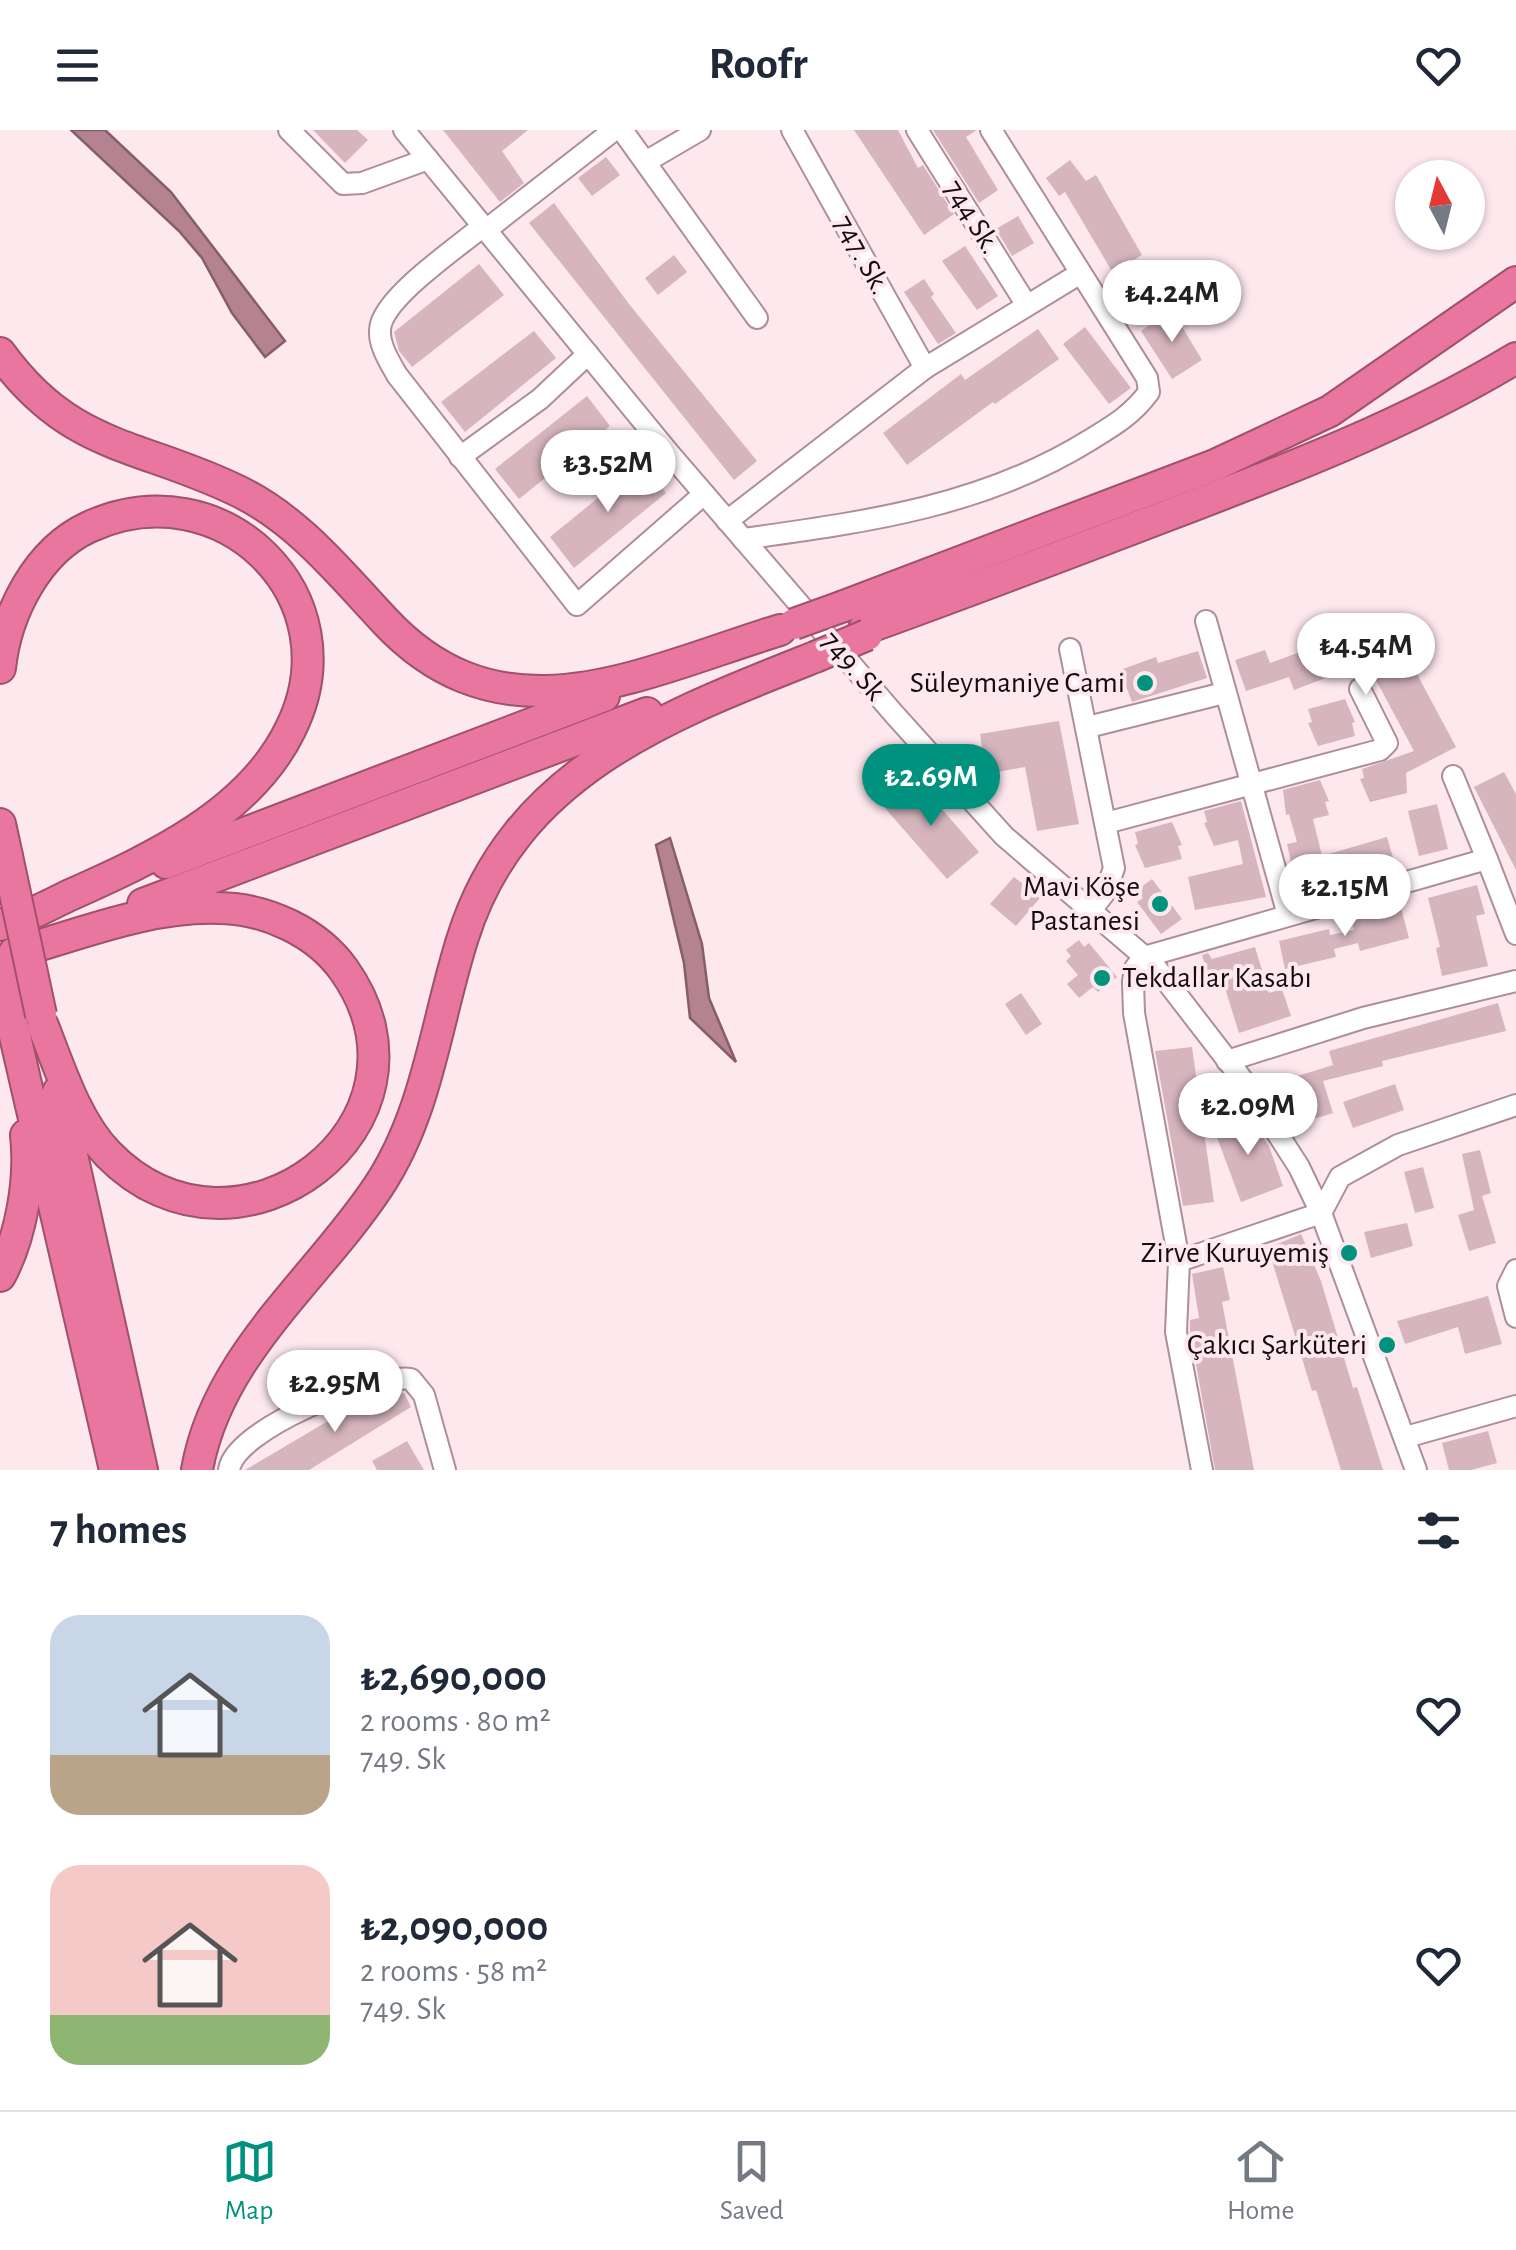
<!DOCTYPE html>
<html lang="en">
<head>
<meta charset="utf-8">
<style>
	:root { --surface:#fff; --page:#f6f6f7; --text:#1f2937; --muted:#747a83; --line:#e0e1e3; --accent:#00927e }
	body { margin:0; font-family:"Alegreya Sans",sans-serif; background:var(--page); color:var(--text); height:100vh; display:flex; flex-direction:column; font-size:38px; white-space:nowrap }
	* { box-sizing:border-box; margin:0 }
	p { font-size:32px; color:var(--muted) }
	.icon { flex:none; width:55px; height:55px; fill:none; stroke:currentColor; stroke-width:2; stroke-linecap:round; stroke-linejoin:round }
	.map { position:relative; height:1340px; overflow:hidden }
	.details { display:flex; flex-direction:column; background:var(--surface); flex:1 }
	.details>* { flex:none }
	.needle { width:65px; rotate:353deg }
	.fabs { position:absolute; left:1395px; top:30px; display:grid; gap:20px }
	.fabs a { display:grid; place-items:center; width:90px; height:90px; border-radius:50%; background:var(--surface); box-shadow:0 2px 8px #0004; font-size:50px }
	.price { position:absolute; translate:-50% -85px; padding:0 22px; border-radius:35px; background:#fff; color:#222; font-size:32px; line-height:65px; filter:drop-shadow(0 2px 5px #0008) }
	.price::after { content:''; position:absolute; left:50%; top:60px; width:30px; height:22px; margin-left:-15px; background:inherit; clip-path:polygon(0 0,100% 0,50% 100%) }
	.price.selected { background:var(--accent); color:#fff }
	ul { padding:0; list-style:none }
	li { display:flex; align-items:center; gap:30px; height:250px; padding:0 50px }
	li span { display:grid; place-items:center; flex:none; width:280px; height:200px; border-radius:30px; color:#555 }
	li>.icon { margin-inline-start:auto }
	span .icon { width:120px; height:120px; fill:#fffc; stroke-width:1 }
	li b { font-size:42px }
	h2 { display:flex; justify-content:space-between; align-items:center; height:120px; padding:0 50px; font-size:42px }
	header { display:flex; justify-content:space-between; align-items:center; height:130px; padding:0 50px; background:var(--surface); font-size:45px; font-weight:600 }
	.tabs { display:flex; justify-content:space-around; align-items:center; height:140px; border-top:2px solid var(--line); background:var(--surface); font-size:28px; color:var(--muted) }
	.tabs a { display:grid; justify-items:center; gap:5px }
	.tabs .selected { color:var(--accent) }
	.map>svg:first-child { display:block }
	.water { fill:#b48291; stroke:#855e6a; stroke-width:2.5 }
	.building { fill:#d6b5be }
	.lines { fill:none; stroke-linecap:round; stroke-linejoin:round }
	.minor-casing { stroke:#ae8e98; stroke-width:24 }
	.highway-casing { stroke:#9f516c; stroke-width:34 }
	.minor { stroke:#fff; stroke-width:20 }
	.highway { stroke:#e9769f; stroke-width:30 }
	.highway-bridge-casing { stroke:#9f516c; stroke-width:34; stroke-linecap:butt }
	.highway-bridge { stroke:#e9769f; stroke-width:30 }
	.poi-dot { fill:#00927e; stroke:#fde8ee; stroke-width:4 }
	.labels { text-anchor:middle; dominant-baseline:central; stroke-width:8; stroke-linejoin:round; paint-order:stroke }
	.street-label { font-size:30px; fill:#160b0e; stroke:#fde8ee }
	.poi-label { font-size:30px; fill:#160b0e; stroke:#fde8ee; text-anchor:end }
</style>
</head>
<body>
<header><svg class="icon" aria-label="menu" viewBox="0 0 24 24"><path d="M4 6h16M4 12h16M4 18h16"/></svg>Roofr<svg class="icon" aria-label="heart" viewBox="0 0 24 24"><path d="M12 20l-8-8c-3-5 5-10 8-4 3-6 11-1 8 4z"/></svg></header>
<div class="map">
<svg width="1516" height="1340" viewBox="0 0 1516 1340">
	<rect width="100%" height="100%" fill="#fde8ee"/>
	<!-- water -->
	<g class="water">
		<polygon points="71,0 105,0 171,62 285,211 265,227 232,183 202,128 179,101"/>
		<polygon points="670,708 702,814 709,868 736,932 690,888 684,833 656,715"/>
	</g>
	<!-- building -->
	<g class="building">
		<polygon points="313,0 357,0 368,10 345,33"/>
		<polygon points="443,0 528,0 502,21 524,53 500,72"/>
		<polygon points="854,0 898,0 918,38 923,35 954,84 924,105"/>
		<polygon points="933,0 977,0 966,7 998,60 979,73"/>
		<polygon points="606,27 620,45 592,66 578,48"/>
		<polygon points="1070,30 1086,51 1096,45 1142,125 1113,143 1065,62 1059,66 1046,48"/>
		<polygon points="554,73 629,174 757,331 734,350 529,93"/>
		<polygon points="1018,86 1034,113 1012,126 996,99"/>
		<polygon points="965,116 998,166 977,180 942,131"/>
		<polygon points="674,125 687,142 658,165 645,148"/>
		<polygon points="479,134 504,165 412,237 399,221 394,202"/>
		<polygon points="924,149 934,164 931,167 956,203 938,214 904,162"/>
		<polygon points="1172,180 1202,230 1172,249 1141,201"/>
		<polygon points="1085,197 1131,258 1109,274 1063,214"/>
		<polygon points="1038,199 1059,229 995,274 993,272 907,335 883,303 961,244 965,250"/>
		<polygon points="534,201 556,228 465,302 441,272"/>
		<polygon points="587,266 610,296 519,369 495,339"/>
		<polygon points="641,333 666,363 574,438 550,407"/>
		<polygon points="1380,493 1399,537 1410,531 1456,617 1406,643 1407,663 1370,672 1360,649 1364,648 1362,639 1414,621 1370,539 1355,545 1352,538 1294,560 1289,547 1246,561 1235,530 1265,520 1270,533"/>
		<polygon points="1198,521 1207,548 1132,572 1120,540 1156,527 1158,533"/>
		<polygon points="1345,569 1355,592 1352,593 1355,606 1318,616 1308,593 1312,592 1308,579"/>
		<polygon points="1059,591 1079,694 1037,701 1025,637 986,644 980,604"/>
		<polygon points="1504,642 1516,664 1516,740 1474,657"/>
		<polygon points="916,649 979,722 947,749 884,677"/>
		<polygon points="1320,650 1329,671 1325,672 1329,685 1313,689 1322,726 1387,707 1396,738 1298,763 1287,714 1297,712 1289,684 1286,685 1283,660"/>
		<polygon points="1241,671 1266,767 1195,780 1188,747 1243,734 1238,710 1214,716 1204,693 1207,692 1204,681"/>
		<polygon points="1437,674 1448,719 1419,726 1408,681"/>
		<polygon points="1172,692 1182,715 1178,716 1182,729 1145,738 1135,715 1138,714 1135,702"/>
		<polygon points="1014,747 1040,768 1016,796 990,774"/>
		<polygon points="1152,749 1182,789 1161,804 1137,772 1143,768 1137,760"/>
		<polygon points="1477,755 1485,784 1476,786 1488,836 1442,846 1436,818 1440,817 1428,768"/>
		<polygon points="1401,778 1409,808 1360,821 1358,813 1334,819 1336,827 1285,839 1279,811 1329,799 1330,805 1354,800 1352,791"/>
		<polygon points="1079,810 1084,817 1089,813 1117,847 1098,862 1093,857 1079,868 1067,854 1078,845 1066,831 1071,826 1066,820"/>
		<polygon points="1255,817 1269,863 1282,859 1291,886 1239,903 1224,855 1212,859 1202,825 1208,823 1212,829"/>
		<polygon points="1021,863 1042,894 1026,905 1005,874"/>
		<polygon points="1498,873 1506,901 1382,931 1383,936 1323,951 1333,983 1304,992 1291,948 1333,935 1329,921"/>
		<polygon points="1192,917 1214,1072 1183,1076 1155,921"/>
		<polygon points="1395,954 1404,980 1353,998 1343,972"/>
		<polygon points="1246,982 1269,1016 1283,1056 1241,1072 1215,1002"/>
		<polygon points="1480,1020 1491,1063 1482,1066 1496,1113 1469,1121 1458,1085 1474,1080 1462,1024"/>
		<polygon points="1423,1037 1434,1078 1415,1083 1404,1042"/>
		<polygon points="1407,1093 1413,1116 1371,1128 1364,1102"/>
		<polygon points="1301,1104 1321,1151 1353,1258 1357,1257 1383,1340 1341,1340 1316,1260 1312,1261 1268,1118"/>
		<polygon points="1223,1137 1230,1170 1222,1172 1254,1340 1215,1340 1190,1201 1190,1190 1199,1188 1192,1144"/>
		<polygon points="1488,1166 1502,1214 1465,1224 1458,1197 1405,1214 1397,1191"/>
		<polygon points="404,1263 411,1277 309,1340 245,1340 362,1271 366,1274 383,1266"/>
		<polygon points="1488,1301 1497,1333 1471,1340 1449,1340 1442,1313"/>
		<polygon points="407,1311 424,1340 377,1340 372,1331"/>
	</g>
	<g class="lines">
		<!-- minor casing -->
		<g class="minor-casing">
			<g id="minor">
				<polyline points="289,0 343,54 362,53 428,29"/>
				<polyline points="404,0 669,323 894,584 1004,706 1154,835 1245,953 1299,1037 1321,1083 1416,1340"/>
				<polyline points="622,0 757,188"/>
				<polyline points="792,0 925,238 1079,144"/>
				<polyline points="917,0 1026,174"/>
				<polyline points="647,31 700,0"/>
				<path d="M483 96C457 118 390 163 381 194 376 211 389 231 397 245L577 475 704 364"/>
				<polyline points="486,100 614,0"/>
				<polyline points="460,327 540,269 588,224"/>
				<polyline points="727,391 925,238"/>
				<path d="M743 409C865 392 982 377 1090 310 1113 296 1132 285 1149 262L1147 248 991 0"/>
				<polyline points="1206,491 1288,785"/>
				<polyline points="1070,519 1114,738 1106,761 1092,779"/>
				<polyline points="1088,597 1224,563"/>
				<polyline points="1453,646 1487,729"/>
				<polyline points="1106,693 1380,620 1387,613 1360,559"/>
				<polyline points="1227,931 1363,888 1516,851"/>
				<polyline points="1179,1131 1321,1083 1340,1047 1398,1015 1516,975"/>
				<polyline points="1516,1140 1508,1156 1516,1187"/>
				<polyline points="1406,1307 1516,1276"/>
				<path d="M229 1340C234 1299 374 1243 411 1249L424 1265 445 1340"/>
				<polyline points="1202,1340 1176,1202 1179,1131 1134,883 1133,852 1135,838 1144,827 1487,729 1516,804"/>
			</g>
		</g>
		<!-- highway casing -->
		<g class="highway-casing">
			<g id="highway">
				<path d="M0 223C71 321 140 313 238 361 298 390 340 443 385 491 503 617 640 543 780 500"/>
				<polyline points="844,476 1215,335 1330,281 1516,152"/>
				<path d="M864 499C964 463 1064 425 1163 387 1284 341 1405 295 1516 228"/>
				<path d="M0 538C6 483 37 421 89 397 221 336 357 467 290 600 249 684 151 729 70 765 47 776 24 789 0 795"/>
				<polyline points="0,694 7,726"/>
				<polyline points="166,733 604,566"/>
				<polyline points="143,774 647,583"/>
				<path d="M14 823C80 804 151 775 220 778 267 779 317 802 344 840 452 993 238 1157 108 1024 76 991 60 939 43 896"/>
				<polyline points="0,841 115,1340"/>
				<polyline points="58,962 142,1340"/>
				<path d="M0 1146C21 1107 31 1050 26 1005"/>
				<path d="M197 1340C217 1225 317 1149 378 1057 428 982 436 891 463 807 515 642 668 585 815 527"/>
			</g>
		</g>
		<!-- minor -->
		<use href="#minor" class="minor"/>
		<!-- highway -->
		<use href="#highway" class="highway"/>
		<!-- highway-bridge casing -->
		<g class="highway-bridge-casing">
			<g id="highway-bridge">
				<polyline points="794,494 844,476"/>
				<polyline points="815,527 867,505"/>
				<polyline points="7,726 41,885"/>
			</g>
		</g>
		<!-- highway-bridge -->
		<use href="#highway-bridge" class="highway-bridge"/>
	</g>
	<!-- markers -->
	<g class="poi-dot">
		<circle cx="1145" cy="553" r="10"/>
		<circle cx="1160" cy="774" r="10"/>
		<circle cx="1102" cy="848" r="10"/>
		<circle cx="1349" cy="1123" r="10"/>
		<circle cx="1387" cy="1215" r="10"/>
	</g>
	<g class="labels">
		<!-- street labels -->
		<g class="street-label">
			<text transform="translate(972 87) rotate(58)">744 Sk.</text>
			<text transform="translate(862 125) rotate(61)">747. Sk.</text>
			<text transform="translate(853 536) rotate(49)">749. Sk</text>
		</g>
		<!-- poi labels -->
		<g class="poi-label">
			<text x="1125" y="553">Süleymaniye Cami</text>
			<text x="1140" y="757">Mavi Köşe<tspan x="1140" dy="34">Pastanesi</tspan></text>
			<text x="1122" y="848" text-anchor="start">Tekdallar Kasabı</text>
			<text x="1329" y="1123">Zirve Kuruyemiş</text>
			<text x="1367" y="1215">Çakıcı Şarküteri</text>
		</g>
	</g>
</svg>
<div class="fabs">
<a><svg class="needle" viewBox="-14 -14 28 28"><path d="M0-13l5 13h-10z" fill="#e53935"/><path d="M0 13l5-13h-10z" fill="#747a83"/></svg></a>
</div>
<b class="price" style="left:1172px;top:215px">₺4.24M</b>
<b class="price" style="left:608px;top:385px">₺3.52M</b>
<b class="price" style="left:1366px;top:568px">₺4.54M</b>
<b class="price selected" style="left:931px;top:699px">₺2.69M</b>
<b class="price" style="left:1345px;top:809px">₺2.15M</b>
<b class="price" style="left:1248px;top:1028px">₺2.09M</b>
<b class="price" style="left:335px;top:1305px">₺2.95M</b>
</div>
<section class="details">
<h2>7 homes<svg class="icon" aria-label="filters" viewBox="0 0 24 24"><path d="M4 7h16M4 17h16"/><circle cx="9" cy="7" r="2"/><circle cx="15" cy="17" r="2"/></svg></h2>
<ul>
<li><span style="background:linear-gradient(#c9d6e8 70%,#b9a48a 0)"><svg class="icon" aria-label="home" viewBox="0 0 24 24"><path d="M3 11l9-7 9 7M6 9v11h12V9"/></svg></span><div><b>₺2,690,000</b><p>2 rooms · 80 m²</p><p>749. Sk</p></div><svg class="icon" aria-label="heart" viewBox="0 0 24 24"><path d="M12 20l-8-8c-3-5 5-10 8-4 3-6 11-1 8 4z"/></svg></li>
<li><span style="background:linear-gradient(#f6c9c9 75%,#8fb573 0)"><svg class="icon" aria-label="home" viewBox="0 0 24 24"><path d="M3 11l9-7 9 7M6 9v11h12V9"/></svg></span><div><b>₺2,090,000</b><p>2 rooms · 58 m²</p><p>749. Sk</p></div><svg class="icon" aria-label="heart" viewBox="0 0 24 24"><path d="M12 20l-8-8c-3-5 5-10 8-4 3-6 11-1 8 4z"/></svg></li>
</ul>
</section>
<nav class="tabs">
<a class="selected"><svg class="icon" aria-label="map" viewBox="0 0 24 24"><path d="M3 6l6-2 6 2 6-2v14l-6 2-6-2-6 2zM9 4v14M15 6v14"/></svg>Map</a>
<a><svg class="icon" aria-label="saved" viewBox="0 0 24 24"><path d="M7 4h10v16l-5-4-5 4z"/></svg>Saved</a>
<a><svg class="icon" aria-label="home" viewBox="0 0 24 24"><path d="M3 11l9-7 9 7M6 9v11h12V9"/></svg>Home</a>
</nav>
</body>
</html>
